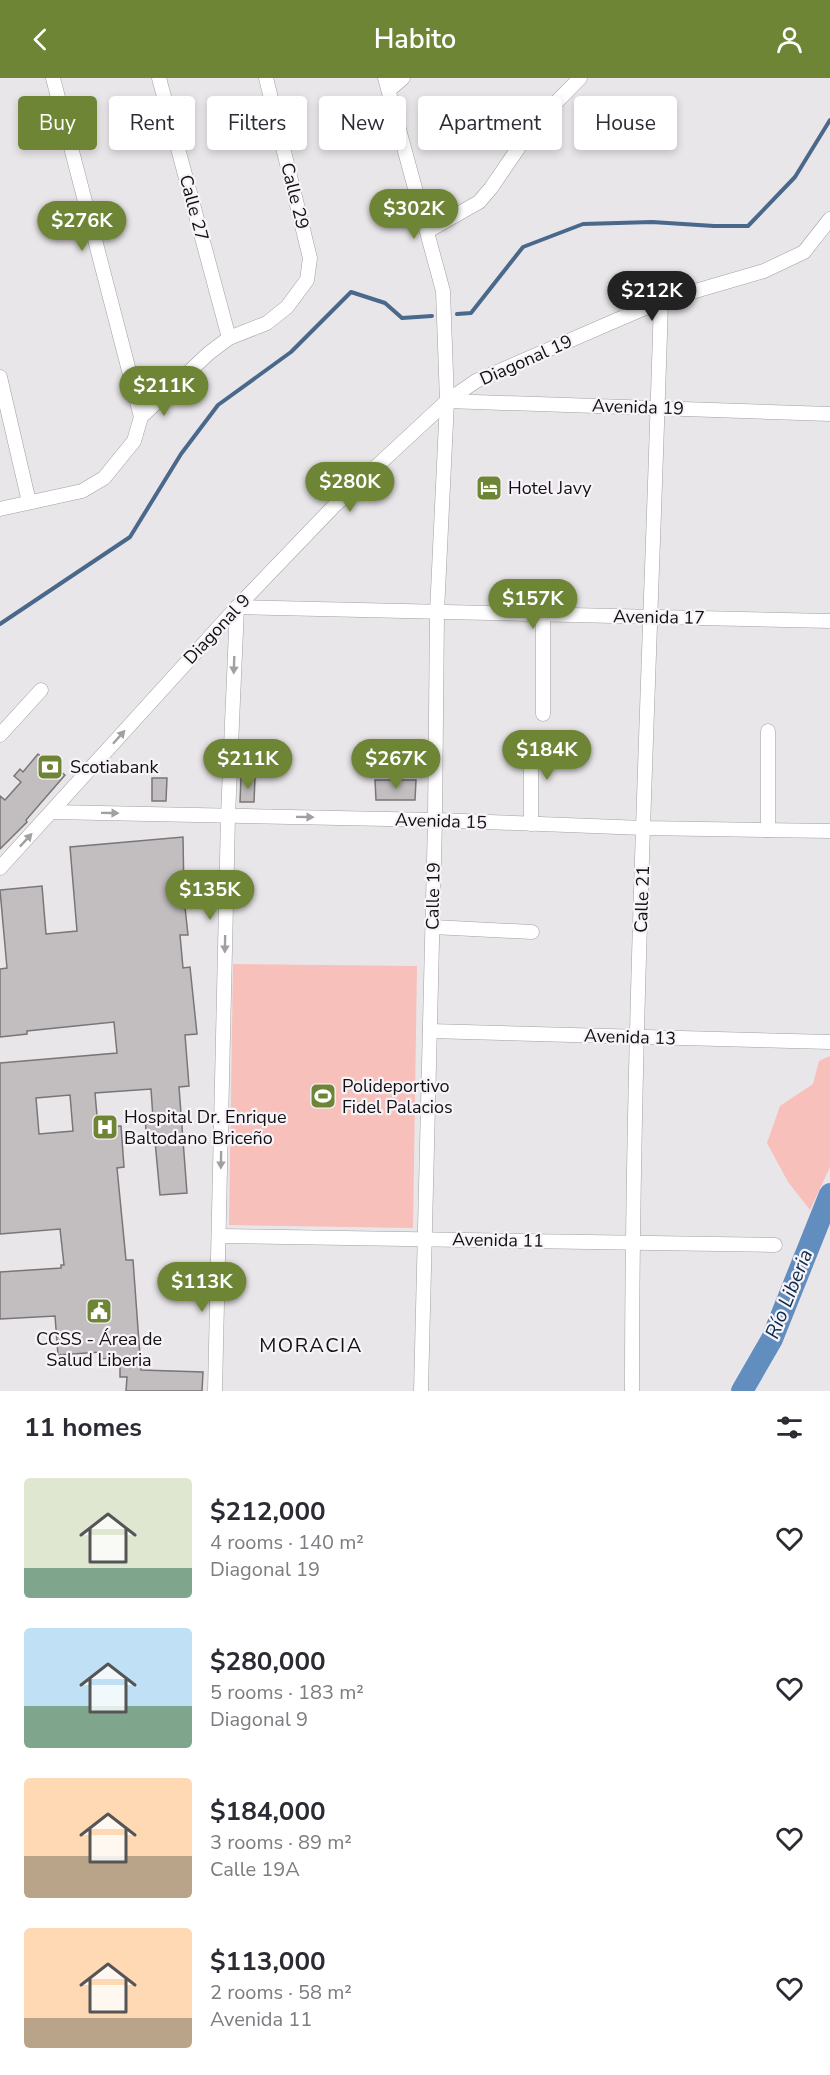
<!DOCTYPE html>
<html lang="en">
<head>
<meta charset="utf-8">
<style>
	:root { --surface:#fff; --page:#f7f7f7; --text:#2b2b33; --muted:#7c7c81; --accent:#6e8536 }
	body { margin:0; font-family:"Nunito Sans",sans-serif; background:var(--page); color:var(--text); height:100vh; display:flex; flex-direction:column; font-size:22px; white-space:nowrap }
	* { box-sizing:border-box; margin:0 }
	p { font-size:20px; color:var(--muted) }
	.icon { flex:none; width:33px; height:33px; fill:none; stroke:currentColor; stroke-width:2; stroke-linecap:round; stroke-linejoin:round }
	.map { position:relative; height:1313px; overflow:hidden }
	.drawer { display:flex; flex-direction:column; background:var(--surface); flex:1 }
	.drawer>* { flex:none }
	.banner { position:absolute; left:18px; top:18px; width:795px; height:54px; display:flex; gap:12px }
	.price { position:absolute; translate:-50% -51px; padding:0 14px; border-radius:21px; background:var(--accent); color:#fff; font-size:20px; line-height:39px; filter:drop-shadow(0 2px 3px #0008) }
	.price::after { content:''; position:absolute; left:50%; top:36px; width:18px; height:14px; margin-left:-9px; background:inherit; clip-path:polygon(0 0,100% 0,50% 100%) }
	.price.on { background:#222; color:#fff }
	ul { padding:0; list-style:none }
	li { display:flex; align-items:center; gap:18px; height:150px; padding:0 24px }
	li span { display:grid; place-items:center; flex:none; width:168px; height:120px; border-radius:6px; color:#555 }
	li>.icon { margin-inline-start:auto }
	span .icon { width:72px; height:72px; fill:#fffc; stroke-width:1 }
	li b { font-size:26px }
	h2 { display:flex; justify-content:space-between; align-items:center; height:72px; padding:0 24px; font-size:26px }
	.pill { padding:0 21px; border-radius:6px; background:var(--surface); box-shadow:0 3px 9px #0003; font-size:21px; line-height:54px }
	.pill.on { background:var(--accent); color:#fff }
	header { display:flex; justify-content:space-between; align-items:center; height:78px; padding:0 24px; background:var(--accent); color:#fff; font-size:27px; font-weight:600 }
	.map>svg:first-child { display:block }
	.green { fill:#f8c0bb }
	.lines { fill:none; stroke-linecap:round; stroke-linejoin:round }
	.stream { stroke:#4a688b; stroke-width:4 }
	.river { stroke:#628dbf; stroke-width:22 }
	.building { fill:#c2bdbf; stroke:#7a7577; stroke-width:1.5; fill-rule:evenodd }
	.street-casing { stroke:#a29fa3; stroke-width:15 }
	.street { stroke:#fff; stroke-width:14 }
	.oneway { fill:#a0a0a0 }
	.labels { text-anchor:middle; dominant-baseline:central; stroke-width:4.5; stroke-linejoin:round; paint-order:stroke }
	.street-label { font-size:18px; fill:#121112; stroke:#f7f3f8 }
	.poi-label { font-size:18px; fill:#121112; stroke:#f7f3f8; text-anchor:start }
	.water-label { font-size:20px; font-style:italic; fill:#0c2b4d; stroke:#f7f3f8 }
	.neighbourhood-label { font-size:20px; letter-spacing:1.5px; fill:#121112; stroke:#f7f3f8 }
</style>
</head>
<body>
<header><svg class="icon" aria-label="back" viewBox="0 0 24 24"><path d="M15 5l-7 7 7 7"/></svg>Habito<svg class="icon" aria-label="person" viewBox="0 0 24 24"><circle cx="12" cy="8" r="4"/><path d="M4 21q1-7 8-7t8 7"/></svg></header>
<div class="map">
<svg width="830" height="1313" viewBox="0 0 830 1313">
	<rect width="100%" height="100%" fill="#e9e6ea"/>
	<!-- green -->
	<g class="green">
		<polygon points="233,886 417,888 413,1150 229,1147"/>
		<polygon points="830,978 830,1089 810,1132 788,1104 767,1065 780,1028 813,1006 819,983"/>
	</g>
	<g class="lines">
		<!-- stream -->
		<g class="stream">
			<polyline points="457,236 471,235 523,169 583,146 652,144 714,148 748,148 795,99 830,42"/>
			<polyline points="0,546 130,459 181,376 218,327 291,274 351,214 385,225 402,240 432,238"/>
		</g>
		<!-- river -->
		<polyline class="river" points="742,1313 772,1261 830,1116"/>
	</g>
	<!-- building -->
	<g class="building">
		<polygon points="38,676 65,697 26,742 27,744 0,771 0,718 5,722 21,704 14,698 20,691 23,694"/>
		<polygon points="241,699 255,699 254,724 240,724"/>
		<polygon points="152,700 167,700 166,723 152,723"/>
		<polygon points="375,702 416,702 415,722 376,722"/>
		<path d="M183 759 184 820 188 857H180L183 890 190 889 197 956 185 957 189 1008 179 1009 187 1115 160 1117 155 1063 147 1064 145 1040H153L151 1011 95 1015 98 1049 121 1048 124 1089 117 1090 126 1182H133L141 1292 203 1294 202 1313H126L127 1299H120V1279L101 1281V1274L58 1277 55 1238 0 1241V1194L61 1190V1187H64L60 1151 0 1156V985L117 975 114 944 27 953V956L0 959V891L7 890 0 812 42 808 46 856 77 853 70 769ZM70 1017 73 1053 39 1056 36 1020Z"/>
	</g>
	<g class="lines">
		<!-- street casing -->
		<g class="street-casing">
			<g id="street">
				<polyline points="53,0 141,339"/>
				<polyline points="159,0 229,260"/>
				<polyline points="385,0 443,213 447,323 437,534 435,742 421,1313"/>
				<polyline points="389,12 403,0"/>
				<polyline points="428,153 479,124 491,110 534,47 580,0"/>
				<polyline points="0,299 29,424"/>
				<polyline points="447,323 830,336"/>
				<polyline points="0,431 82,413 104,400 134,363 141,339 209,275 229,260 267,245 287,229 307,202 310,180 266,0"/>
				<polyline points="237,529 830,543"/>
				<polyline points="543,536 543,636"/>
				<polyline points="768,653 768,752"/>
				<polyline points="0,657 41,612"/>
				<polyline points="531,660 531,746"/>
				<polyline points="52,734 435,742 644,750 830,753"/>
				<polyline points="0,790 237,529 336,426 447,323 476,303 661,223 764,193 804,174 830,141"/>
				<polyline points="433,849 532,854"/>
				<polyline points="430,953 830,964"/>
				<polyline points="220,1158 775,1167"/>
				<polyline points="215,1313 228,738 237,529"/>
				<path d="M632 1313C632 950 650 586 661 223"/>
			</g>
		</g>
		<!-- street -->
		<use href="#street" class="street"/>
	</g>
	<!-- one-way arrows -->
	<defs><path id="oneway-solid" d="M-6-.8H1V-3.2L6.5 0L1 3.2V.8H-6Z" transform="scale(1.5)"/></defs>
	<g class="oneway">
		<use href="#oneway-solid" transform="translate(234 587) rotate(92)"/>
		<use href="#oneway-solid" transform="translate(119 659) rotate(-48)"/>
		<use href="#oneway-solid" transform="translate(110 735) rotate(1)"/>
		<use href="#oneway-solid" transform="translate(305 739) rotate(1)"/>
		<use href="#oneway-solid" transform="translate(26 762) rotate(-47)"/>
		<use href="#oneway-solid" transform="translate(225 866) rotate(91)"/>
		<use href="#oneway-solid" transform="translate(221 1082) rotate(91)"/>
	</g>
	<!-- icons -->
	<defs>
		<g id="hotel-square" transform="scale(1.35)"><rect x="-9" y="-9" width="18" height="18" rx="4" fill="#6e8536" stroke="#f7f3f8"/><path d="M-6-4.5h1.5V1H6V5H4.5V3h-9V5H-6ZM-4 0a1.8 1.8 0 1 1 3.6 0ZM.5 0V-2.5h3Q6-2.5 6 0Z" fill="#fff"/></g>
		<g id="bank-square" transform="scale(1.35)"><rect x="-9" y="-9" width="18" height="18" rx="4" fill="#6e8536" stroke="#f7f3f8"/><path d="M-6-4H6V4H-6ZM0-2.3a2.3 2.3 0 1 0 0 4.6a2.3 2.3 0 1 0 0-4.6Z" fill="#fff"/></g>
		<g id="stadium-square" transform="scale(1.35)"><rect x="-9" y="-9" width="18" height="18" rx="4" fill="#6e8536" stroke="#f7f3f8"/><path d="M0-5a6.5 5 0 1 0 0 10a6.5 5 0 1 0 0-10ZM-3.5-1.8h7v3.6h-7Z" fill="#fff"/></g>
		<g id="hospital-square" transform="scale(1.35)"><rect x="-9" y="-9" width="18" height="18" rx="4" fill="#6e8536" stroke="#f7f3f8"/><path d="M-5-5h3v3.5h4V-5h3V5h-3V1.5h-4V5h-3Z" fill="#fff"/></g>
		<g id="civic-square" transform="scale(1.35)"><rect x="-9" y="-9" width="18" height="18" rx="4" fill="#6e8536" stroke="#f7f3f8"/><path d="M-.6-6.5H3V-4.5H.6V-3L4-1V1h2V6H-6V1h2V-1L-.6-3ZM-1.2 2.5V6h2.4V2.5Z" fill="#fff"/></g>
	</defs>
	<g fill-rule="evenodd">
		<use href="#hotel-square" x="489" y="410"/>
		<use href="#bank-square" x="50" y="689"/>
		<use href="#stadium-square" x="323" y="1018"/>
		<use href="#hospital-square" x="105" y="1049"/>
		<use href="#civic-square" x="99" y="1233"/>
	</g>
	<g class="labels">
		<!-- street labels -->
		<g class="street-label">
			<text transform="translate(295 118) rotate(76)">Calle 29</text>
			<text transform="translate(194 130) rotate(75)">Calle 27</text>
			<text transform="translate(526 282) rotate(-24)">Diagonal 19</text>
			<text transform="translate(638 329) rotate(2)">Avenida 19</text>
			<text transform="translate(659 539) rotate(1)">Avenida 17</text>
			<text transform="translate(217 551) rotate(-47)">Diagonal 9</text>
			<text transform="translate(441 743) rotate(2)">Avenida 15</text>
			<text transform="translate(433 818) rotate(-89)">Calle 19</text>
			<text transform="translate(642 821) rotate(-88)">Calle 21</text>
			<text transform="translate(630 959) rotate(2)">Avenida 13</text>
			<text transform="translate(498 1162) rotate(1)">Avenida 11</text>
		</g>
		<!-- poi labels -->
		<g class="poi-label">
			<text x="508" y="410">Hotel Javy</text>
			<text x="70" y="689">Scotiabank</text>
			<text x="342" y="1008">Polideportivo<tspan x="342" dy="21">Fidel Palacios</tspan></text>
			<text x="124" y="1039">Hospital Dr. Enrique<tspan x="124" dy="21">Baltodano Briceño</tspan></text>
			<text x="99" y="1261" text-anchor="middle">CCSS - Área de<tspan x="99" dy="21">Salud Liberia</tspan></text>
		</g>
		<!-- water labels -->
		<g class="water-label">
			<text transform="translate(789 1216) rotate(-68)">Río Liberia</text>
		</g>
		<!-- neighbourhood labels -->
		<g class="neighbourhood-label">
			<text x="311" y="1267">MORACIA</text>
		</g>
	</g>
</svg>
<b class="price" style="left:414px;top:162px">$302K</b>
<b class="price" style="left:82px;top:174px">$276K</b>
<b class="price on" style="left:652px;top:244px">$212K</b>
<b class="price" style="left:164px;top:339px">$211K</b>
<b class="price" style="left:350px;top:435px">$280K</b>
<b class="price" style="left:533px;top:552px">$157K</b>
<b class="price" style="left:547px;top:703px">$184K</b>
<b class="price" style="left:248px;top:712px">$211K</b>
<b class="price" style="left:396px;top:712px">$267K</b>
<b class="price" style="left:210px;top:843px">$135K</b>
<b class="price" style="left:202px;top:1235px">$113K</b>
<div class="banner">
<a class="pill on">Buy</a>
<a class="pill">Rent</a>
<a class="pill">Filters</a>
<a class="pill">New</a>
<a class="pill">Apartment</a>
<a class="pill">House</a>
</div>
</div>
<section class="drawer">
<h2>11 homes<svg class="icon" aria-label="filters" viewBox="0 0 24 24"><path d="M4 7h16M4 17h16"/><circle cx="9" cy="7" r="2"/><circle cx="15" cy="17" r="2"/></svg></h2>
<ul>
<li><span style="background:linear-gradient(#dfe7d0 75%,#7fa58c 0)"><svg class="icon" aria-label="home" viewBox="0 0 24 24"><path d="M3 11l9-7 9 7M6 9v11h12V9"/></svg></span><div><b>$212,000</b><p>4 rooms · 140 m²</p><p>Diagonal 19</p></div><svg class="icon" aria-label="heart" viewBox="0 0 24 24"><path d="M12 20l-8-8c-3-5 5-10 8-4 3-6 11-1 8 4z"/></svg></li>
<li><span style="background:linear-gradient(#bfe0f5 65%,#7fa58c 0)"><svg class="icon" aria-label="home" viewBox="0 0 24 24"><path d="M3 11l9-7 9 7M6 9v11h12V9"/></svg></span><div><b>$280,000</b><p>5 rooms · 183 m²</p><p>Diagonal 9</p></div><svg class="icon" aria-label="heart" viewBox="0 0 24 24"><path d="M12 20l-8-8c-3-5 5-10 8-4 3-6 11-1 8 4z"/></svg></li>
<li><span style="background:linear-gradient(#ffd9b3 65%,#b9a48a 0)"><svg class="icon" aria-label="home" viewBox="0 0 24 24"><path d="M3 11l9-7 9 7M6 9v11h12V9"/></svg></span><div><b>$184,000</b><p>3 rooms · 89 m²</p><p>Calle 19A</p></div><svg class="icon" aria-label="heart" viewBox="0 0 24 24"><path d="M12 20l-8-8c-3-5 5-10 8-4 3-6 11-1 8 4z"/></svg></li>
<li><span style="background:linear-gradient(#ffd9b3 75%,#b9a48a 0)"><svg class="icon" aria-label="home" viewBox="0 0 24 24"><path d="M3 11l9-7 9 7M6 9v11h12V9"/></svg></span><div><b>$113,000</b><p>2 rooms · 58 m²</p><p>Avenida 11</p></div><svg class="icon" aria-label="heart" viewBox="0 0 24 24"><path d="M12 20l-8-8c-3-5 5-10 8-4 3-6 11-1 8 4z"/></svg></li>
</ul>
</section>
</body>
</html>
